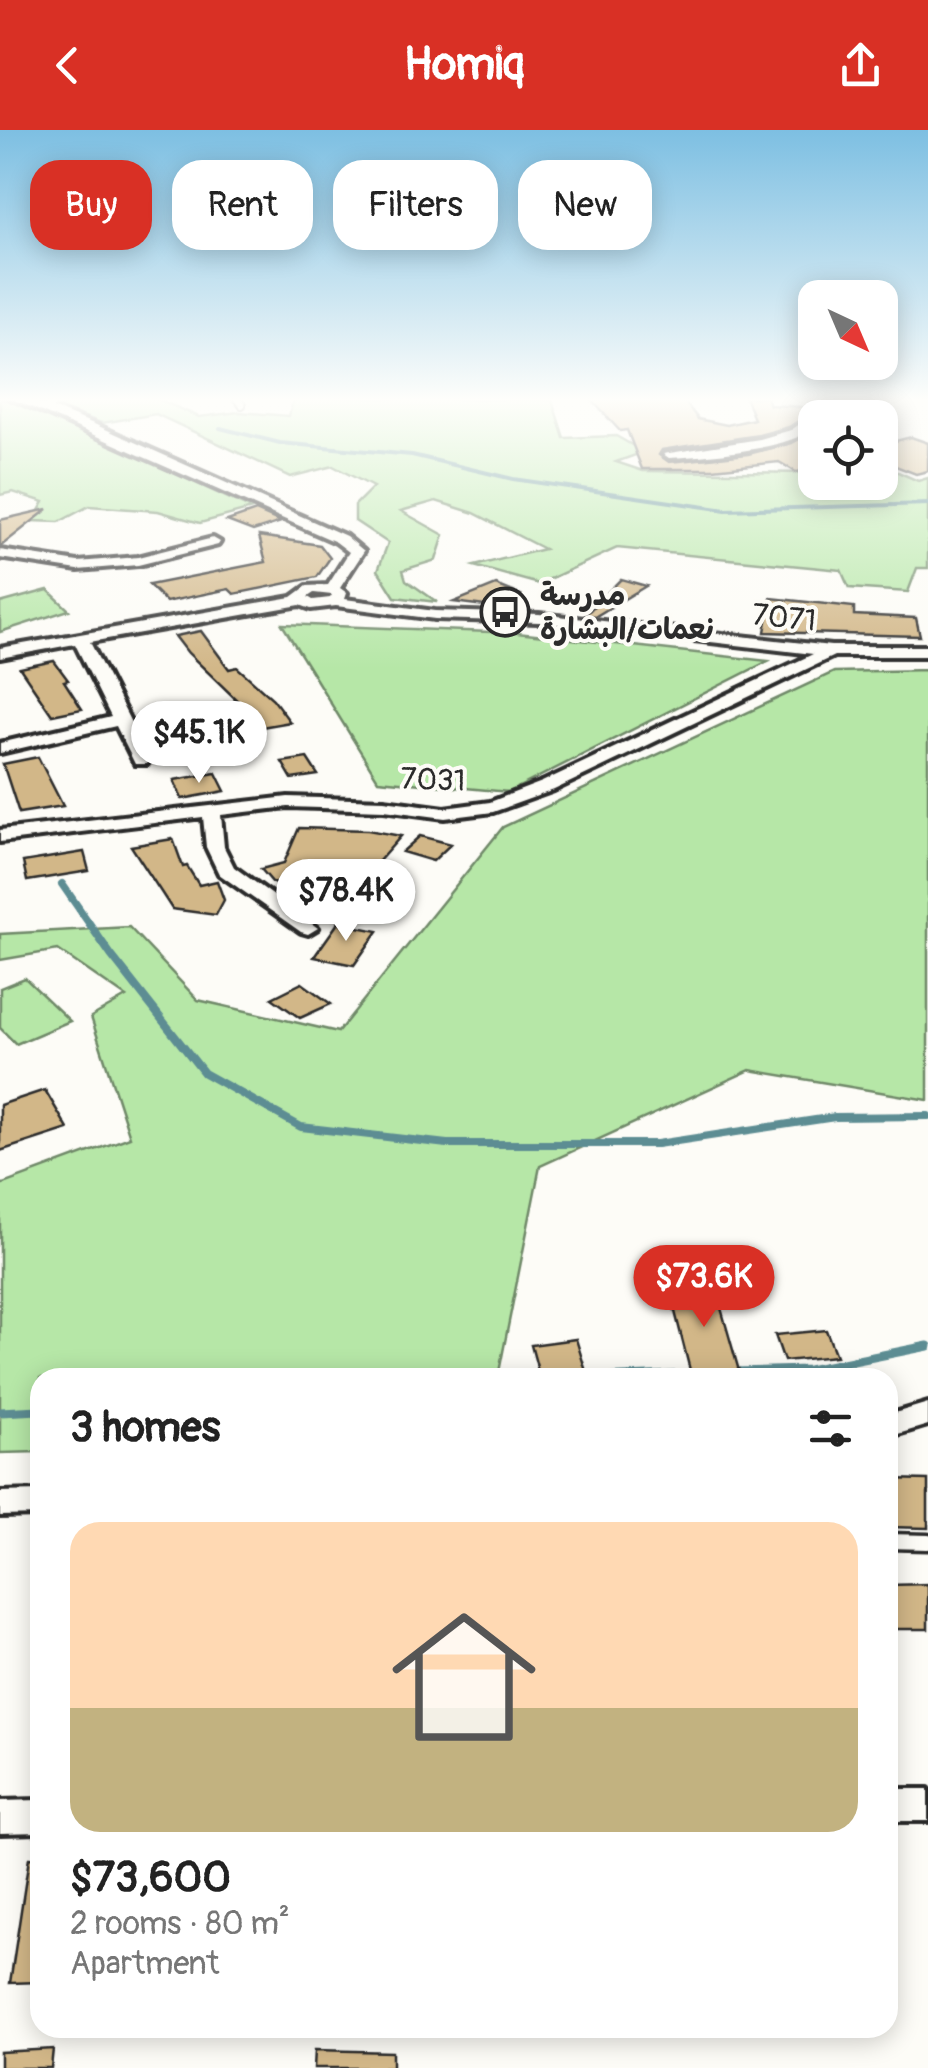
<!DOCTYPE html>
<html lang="en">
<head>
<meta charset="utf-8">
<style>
	:root { --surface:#fff; --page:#f2f2f2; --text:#222; --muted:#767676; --accent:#d93025 }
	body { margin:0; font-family:Pangolin,"Playpen Sans Arabic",sans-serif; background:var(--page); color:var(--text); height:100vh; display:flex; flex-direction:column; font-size:38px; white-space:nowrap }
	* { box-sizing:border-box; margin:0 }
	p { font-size:32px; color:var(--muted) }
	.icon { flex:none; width:55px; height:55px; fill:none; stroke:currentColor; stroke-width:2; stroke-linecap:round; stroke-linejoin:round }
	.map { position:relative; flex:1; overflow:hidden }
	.panel { position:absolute; left:30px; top:1238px; width:868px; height:670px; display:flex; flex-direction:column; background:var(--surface); border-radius:30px; box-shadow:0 5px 25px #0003 }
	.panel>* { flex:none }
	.guide { position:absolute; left:30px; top:30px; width:870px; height:90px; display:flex; gap:20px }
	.needle { width:65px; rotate:136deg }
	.controls { position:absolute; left:798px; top:150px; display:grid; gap:20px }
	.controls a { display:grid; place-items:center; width:100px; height:100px; border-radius:20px; background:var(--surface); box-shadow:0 5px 25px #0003; font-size:50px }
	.price { position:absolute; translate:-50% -85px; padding:0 22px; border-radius:35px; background:#fff; color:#222; font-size:32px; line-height:65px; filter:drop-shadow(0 2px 5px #0008) }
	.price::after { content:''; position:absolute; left:50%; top:60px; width:30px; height:22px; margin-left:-15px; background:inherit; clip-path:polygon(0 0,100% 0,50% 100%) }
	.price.on { background:var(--accent); color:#fff }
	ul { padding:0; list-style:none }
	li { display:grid; align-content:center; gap:20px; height:530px; padding:0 40px }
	li span { display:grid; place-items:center; height:310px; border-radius:30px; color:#555 }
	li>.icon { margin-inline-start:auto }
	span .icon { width:180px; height:180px; fill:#fffc; stroke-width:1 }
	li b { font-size:42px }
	h2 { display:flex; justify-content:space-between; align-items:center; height:120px; padding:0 40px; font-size:42px }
	.tag { padding:0 35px; border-radius:30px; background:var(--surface); box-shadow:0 5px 25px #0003; font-size:35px; line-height:90px }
	.tag.on { background:var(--accent); color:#fff }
	header { display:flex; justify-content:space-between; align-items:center; height:130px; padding:0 40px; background:var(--accent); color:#fff; font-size:45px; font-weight:800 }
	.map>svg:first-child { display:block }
	.green { fill:#b6e7a7; stroke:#708969; stroke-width:2.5 }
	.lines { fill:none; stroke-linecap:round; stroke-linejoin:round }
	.stream-far2 { stroke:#5d8d93; stroke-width:4 }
	.stream-far1 { stroke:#5d8d93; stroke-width:8 }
	.stream { stroke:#5d8d93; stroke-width:9 }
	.building { fill:#d2b788; stroke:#2b2b2b; stroke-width:2.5 }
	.service-far1-casing { stroke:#2b2b2b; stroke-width:10 }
	.service-casing { stroke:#2b2b2b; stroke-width:21 }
	.minor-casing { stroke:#2b2b2b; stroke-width:8 }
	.service-far1 { stroke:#fdfcf7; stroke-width:6 }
	.service { stroke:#fdfcf7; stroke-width:14 }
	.minor { fill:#fdfcf7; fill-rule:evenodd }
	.labels { text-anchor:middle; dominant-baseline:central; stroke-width:8; stroke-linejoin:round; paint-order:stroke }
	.far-poi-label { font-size:30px; font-weight:bold; fill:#2b2b2b; stroke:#fdfcf7; text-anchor:start }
	.far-street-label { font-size:30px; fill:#2b2b2b; stroke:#fdfcf7 }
</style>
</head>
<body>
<header><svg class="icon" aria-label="back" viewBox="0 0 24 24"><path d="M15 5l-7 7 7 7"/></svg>Homiq<svg class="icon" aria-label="share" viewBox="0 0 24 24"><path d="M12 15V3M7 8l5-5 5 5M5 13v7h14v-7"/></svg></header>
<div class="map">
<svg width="928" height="1938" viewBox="0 0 928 1938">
	<rect width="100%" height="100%" fill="#fdfcf7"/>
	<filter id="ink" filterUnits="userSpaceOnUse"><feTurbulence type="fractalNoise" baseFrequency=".01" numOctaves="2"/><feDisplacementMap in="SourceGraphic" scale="20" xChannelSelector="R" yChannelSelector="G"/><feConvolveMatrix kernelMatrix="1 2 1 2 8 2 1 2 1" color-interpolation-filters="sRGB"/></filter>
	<g filter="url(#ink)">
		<!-- green -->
		<g class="green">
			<polygon points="88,267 153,267 199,287 239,282 289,286 294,267 552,270 564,308 616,306 644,322 616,332 643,341 815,343 815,352 880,352 880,334 918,351 928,348 928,438 917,438 908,462 849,458 841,440 617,418 539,454 474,436 544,419 474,383 436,371 401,381 444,405 436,430 403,440 406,450 437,472 395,467 378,440 388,413 355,391 355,375 373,357 333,336 290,347 156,284 102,293 56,277"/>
			<polygon points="0,269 25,274 252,379 200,393 158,381 89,376 59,392 33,391 44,372 13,362 0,365"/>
			<polygon points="48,460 69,480 0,502 0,473"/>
			<polygon points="282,494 517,503 768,531 509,662 378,650"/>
			<polygon points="928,540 928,970 750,940 540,1036 498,1247 40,1248 40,1322 0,1323 0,1055 130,1007 91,887 126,867 58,820 0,830 0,804 129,797 198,870 338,902 503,697 834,542"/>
			<polygon points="25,848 70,891 16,914 0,898 0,858"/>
		</g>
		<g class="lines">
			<!-- stream-far2 -->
			<polyline class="stream-far2" points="220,298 280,313 412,325 513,349 726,380 928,374"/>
			<!-- stream-far1 -->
			<polyline class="stream-far1" points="62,754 111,825 204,943 301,997 447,1014 657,1014 835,987 928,986"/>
			<!-- stream -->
			<g class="stream">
				<polyline points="733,1242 808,1240 928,1216"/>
				<polyline points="598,1248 699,1244"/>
				<polyline points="0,1282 40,1280"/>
			</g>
		</g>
		<!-- building -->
		<g class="building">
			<polygon points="589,267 681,267 698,289 727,295 754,289 745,267 767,267 770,275 803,277 803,288 789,297 759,305 662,320 659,325 669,332 748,324 792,313 815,299 815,339 796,342 779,332 713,339 642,339 627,300 620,301"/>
			<polygon points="911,307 928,313 928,341 916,344 880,330 880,315"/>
			<polygon points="48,379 1,416 0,416 0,390"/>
			<polygon points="256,381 281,392 253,401 227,391"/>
			<polygon points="259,406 320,415 330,428 317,447 234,464 229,459 166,472 149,455 266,432"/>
			<polygon points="621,449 646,456 596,486 585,485"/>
			<polygon points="496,455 521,465 508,479 454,472"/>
			<polygon points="771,468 854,477 854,485 916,488 920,506 765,502"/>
			<polygon points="201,501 229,539 237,537 273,569 290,592 158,615 149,593 243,576 188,523 175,506"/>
			<polygon points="54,531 68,550 64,551 82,579 52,585 20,538"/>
			<polygon points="38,627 63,676 19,683 3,634"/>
			<polygon points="307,628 318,645 292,649 282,632"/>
			<polygon points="216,643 225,661 182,669 174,650"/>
			<polygon points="299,698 368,700 401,706 332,784 303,778 318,762 273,753 261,739 284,733"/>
			<polygon points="420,706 451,714 433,731 402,722"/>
			<polygon points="173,709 183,737 187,736 199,755 217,751 224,770 216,785 172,779 131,716"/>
			<polygon points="84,722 89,741 27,751 23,732"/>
			<polygon points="338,793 378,801 354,835 314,827"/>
			<polygon points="302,853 331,874 300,888 272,868"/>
			<polygon points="45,960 68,999 0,1021 0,975"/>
			<polygon points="713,1150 741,1248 692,1248 668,1154"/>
			<polygon points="826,1200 836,1226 784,1231 775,1205"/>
			<polygon points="576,1209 588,1248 540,1248 531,1215"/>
			<polygon points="888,1349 928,1350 928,1398 888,1397"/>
			<polygon points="928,1454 928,1499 888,1499 888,1455"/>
			<polygon points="29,1728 40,1729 40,1852 10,1853"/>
			<polygon points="53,1919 51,1938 0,1938 0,1922"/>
			<polygon points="315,1920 392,1922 392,1938 314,1938"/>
		</g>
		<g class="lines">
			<!-- service-far1 casing -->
			<g class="service-far1-casing">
				<g id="service-far1">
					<polyline points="235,267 242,275"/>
					<polyline points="43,278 73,267"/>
				</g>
			</g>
			<!-- service casing -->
			<g class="service-casing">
				<polyline id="service" points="888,1411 928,1412"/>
			</g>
			<!-- minor casing -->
			<g class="minor-casing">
				<g id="minor">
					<path d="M8 267H24L94 294 346 406 364 421 340 458 347 463 345 469 435 481 539 484 831 516H928V526H834L554 660 493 682 445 688 384 680 288 677 221 685 224 717 234 737 318 798 308 804 301 802 219 744 206 717 203 687 0 712V700L288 667 384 670 445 678 490 672 542 652 813 524 539 492 435 489 336 476 311 479 300 475 90 512 150 630 147 634H135L116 596 0 623V613L111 587 75 514 0 528V518L292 467 307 456 328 455 349 422 336 412ZM314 463 332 465 330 468 313 470 308 467Z"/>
					<path d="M813 267H825C822 279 819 287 815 294 800 320 698 326 669 328L663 324 760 309 791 300 806 290Z"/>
					<polygon points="213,408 220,412 218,415 138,435 78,440 0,428 0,420 78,432 138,427"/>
					<polygon points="928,1273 928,1295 888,1307 888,1285"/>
					<polygon points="40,1361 40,1385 0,1386 0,1362"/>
					<rect x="888" y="1659" width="40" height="32"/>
					<polygon points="40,1670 40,1702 0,1703 0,1671"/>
				</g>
			</g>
			<!-- service-far1 -->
			<use href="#service-far1" class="service-far1"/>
			<!-- service -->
			<use href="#service" class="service"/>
			<!-- minor -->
			<use href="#minor" class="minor"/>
		</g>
	</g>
	<!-- sky -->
	<linearGradient id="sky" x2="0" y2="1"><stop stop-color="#7dbfe2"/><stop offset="0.5" stop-color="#fefefb"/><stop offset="1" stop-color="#fefefb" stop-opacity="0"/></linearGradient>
	<rect width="928" height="539" fill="url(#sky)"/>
	<!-- icons -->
	<defs>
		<g id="bus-ring" transform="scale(2.5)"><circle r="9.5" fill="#fdfcf7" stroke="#2b2b2b" stroke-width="1.5"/><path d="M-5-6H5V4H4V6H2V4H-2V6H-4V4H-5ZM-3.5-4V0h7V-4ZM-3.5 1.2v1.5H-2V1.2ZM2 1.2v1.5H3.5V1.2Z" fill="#2b2b2b"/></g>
	</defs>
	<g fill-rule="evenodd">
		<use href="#bus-ring" x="505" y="482"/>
	</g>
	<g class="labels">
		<!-- far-poi labels -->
		<g class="far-poi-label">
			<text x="540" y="465">مدرسة<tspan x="540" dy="34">نعمات/البشارة</tspan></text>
		</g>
		<!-- far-street labels -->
		<g class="far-street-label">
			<text transform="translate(784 488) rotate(6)">7071</text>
			<text transform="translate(433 650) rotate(2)">7031</text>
		</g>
	</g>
</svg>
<div class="controls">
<a><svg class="needle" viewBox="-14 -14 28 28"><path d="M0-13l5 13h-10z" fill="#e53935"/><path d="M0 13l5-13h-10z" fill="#767676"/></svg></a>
<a><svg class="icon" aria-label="locate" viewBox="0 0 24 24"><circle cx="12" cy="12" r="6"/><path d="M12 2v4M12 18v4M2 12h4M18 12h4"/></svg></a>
</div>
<b class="price" style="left:199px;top:656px">$45.1K</b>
<b class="price" style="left:346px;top:814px">$78.4K</b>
<b class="price on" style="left:704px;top:1200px">$73.6K</b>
<div class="guide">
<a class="tag on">Buy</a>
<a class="tag">Rent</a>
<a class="tag">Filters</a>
<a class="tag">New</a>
</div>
<section class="panel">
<h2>3 homes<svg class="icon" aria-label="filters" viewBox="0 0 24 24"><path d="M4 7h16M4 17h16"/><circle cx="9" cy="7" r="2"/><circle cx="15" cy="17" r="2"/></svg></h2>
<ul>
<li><span style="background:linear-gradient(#ffd9b3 60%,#c2b280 0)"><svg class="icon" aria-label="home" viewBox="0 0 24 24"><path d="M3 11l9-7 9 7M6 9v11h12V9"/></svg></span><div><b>$73,600</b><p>2 rooms · 80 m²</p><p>Apartment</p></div></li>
</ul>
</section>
</div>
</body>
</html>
